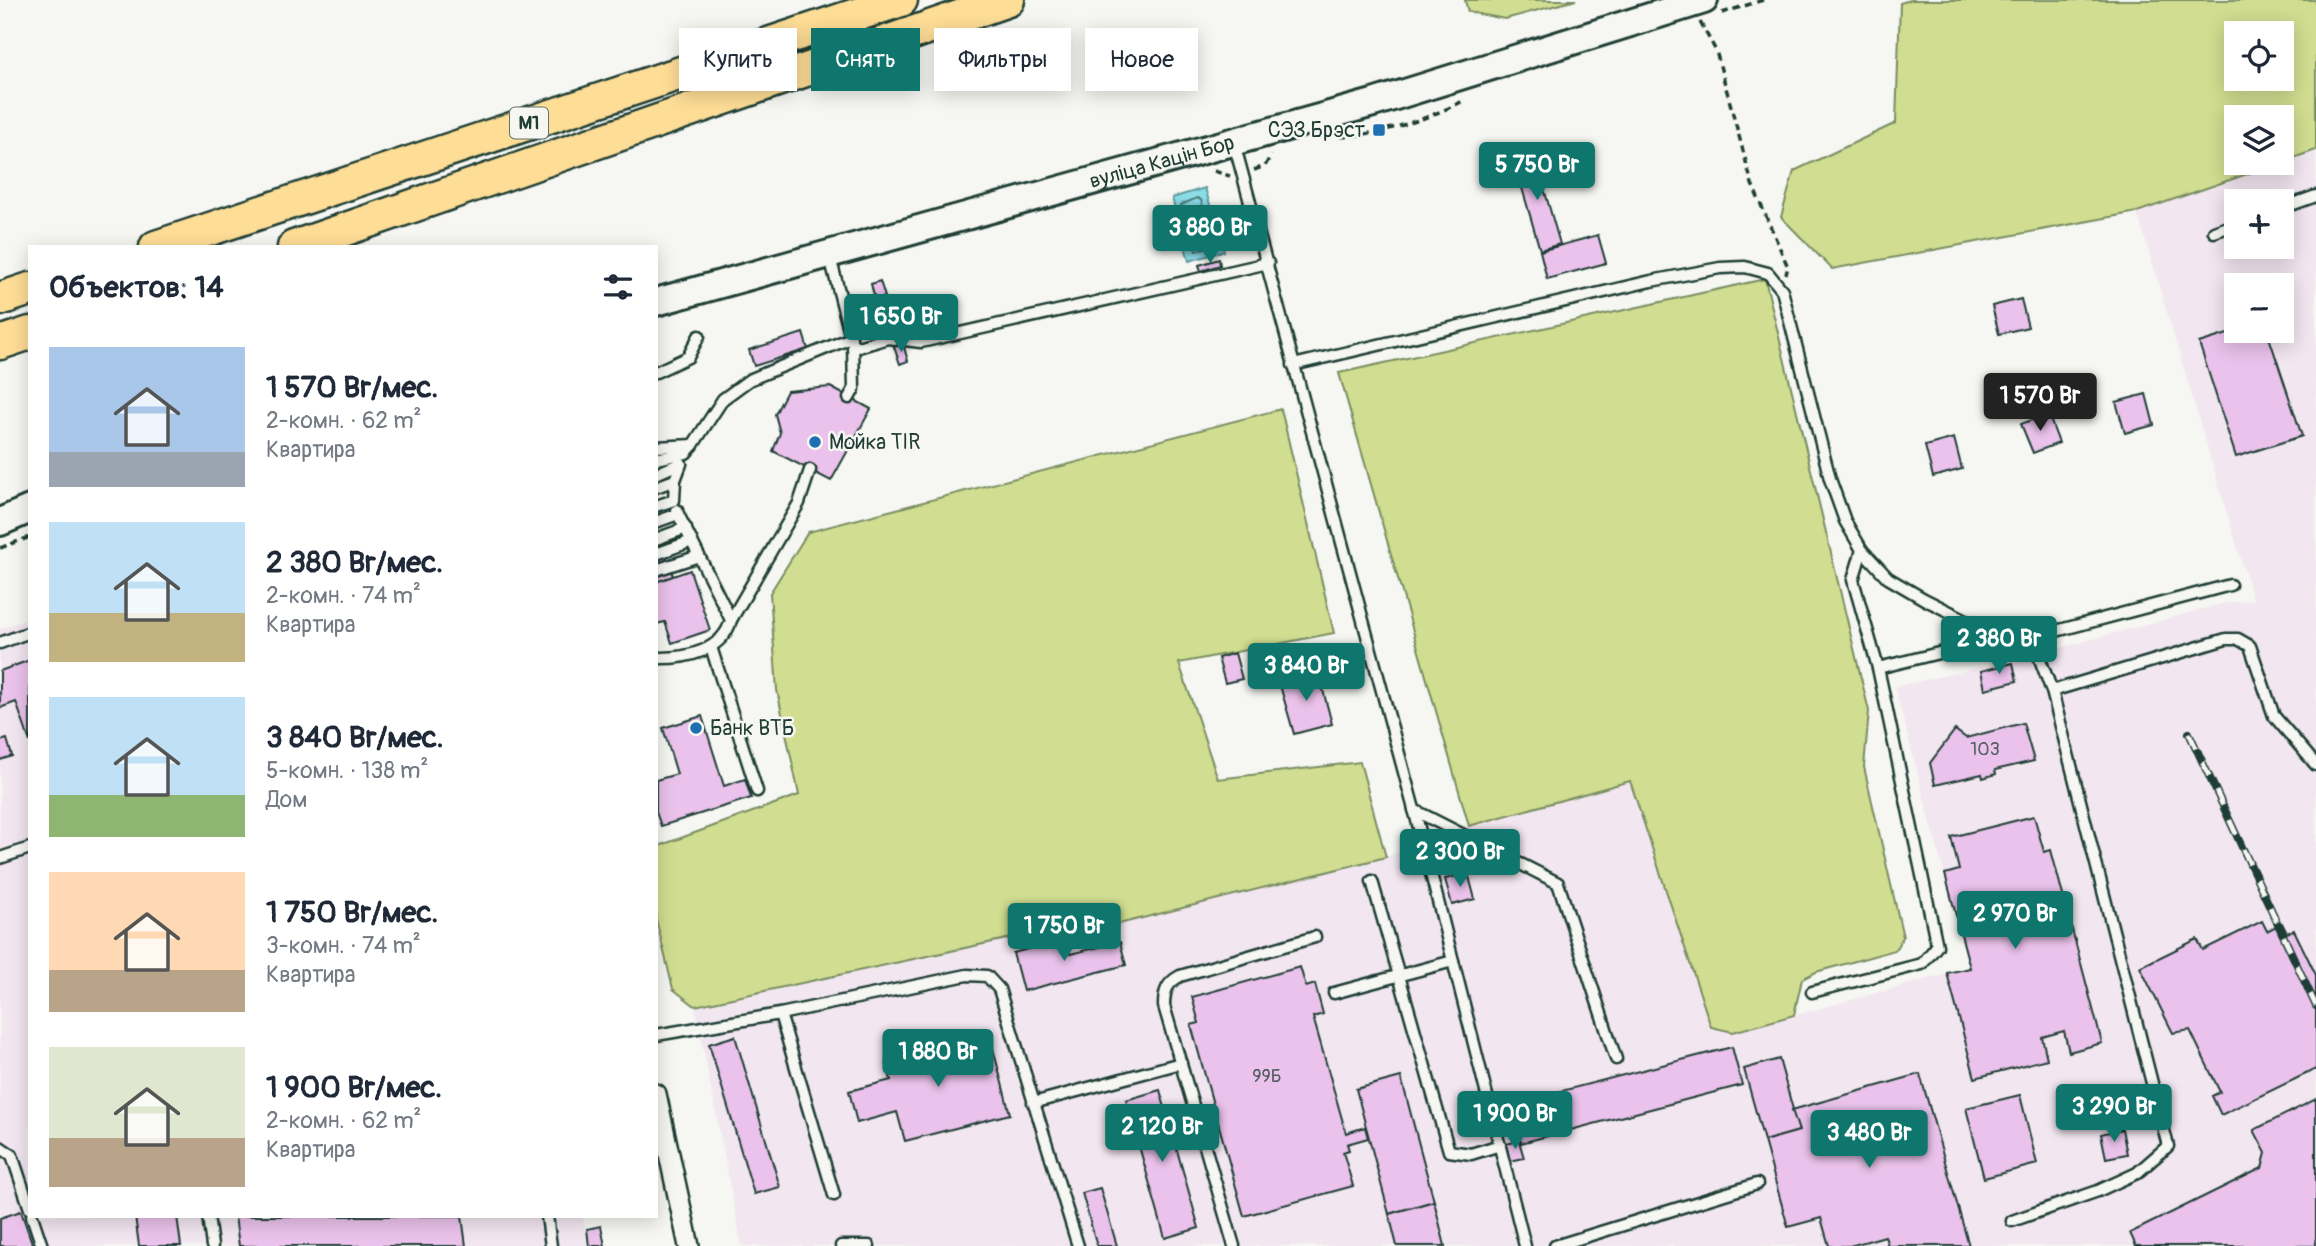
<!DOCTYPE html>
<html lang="ru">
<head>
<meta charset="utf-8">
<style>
	:root { --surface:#fff; --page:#f2f2f3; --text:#1f2937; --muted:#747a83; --accent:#0f766e }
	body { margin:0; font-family:Pangolin,sans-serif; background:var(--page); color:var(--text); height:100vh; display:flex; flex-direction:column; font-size:26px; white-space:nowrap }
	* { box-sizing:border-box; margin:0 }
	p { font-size:23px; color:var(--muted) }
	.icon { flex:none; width:38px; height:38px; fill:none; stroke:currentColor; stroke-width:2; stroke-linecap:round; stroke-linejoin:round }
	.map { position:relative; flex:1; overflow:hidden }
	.side { position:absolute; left:28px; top:245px; width:630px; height:973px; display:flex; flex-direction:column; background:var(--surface); border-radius:0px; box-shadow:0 4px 18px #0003 }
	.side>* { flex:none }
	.hud { position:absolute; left:679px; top:28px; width:665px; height:63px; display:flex; gap:14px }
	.fabs { position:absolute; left:2224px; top:21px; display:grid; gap:14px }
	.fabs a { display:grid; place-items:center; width:70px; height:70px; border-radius:0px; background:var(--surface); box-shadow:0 4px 18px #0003; font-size:35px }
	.price { position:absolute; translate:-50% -60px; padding:0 16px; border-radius:7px; background:var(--accent); color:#fff; font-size:23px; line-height:46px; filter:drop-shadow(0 2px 4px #0008) }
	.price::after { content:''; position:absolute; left:50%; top:42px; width:21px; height:16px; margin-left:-10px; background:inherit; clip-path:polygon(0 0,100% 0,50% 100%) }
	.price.current { background:#222; color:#fff }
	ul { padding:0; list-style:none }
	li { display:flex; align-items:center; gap:21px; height:175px; padding:0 21px }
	li span { display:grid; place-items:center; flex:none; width:196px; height:140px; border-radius:0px; color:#555 }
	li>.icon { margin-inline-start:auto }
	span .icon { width:84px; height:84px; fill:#fffc; stroke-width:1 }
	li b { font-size:30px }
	h2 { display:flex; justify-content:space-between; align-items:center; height:84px; padding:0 21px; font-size:30px }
	.chip { padding:0 24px; border-radius:0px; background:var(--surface); box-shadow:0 4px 18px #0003; font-size:24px; line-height:63px }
	.chip.current { background:var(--accent); color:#fff }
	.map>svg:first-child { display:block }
	.built { fill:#f2e6f0; fill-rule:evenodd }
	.green { fill:#d1dd90; stroke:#788d62; stroke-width:2; fill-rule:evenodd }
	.water { fill:#8cdce8; stroke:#609ca0; stroke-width:2 }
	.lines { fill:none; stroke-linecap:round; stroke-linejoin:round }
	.shore { stroke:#4b7d7c; stroke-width:2 }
	.building { fill:#eac2eb; stroke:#1f3d34; stroke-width:2 }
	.service-casing { stroke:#1f3d34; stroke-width:15 }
	.minor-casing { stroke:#1f3d34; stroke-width:24 }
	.secondary-casing { stroke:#1f3d34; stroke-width:32 }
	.trunk-casing { stroke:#1f3d34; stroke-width:37 }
	.path { stroke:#1f3d34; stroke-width:3.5; stroke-dasharray:7 5; stroke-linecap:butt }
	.service { stroke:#f6f6f2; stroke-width:10 }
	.minor { stroke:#f6f6f2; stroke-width:19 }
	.secondary { stroke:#f6f6f2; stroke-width:26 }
	.trunk { stroke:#fedd96; stroke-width:32 }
	.rail-casing { stroke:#1f3d34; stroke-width:8 }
	.rail { stroke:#f6f6f2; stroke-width:5; stroke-dasharray:16; stroke-linecap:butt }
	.poi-dot { fill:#1f6fb2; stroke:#f6f6f2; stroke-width:2.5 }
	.labels { text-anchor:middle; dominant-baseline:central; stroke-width:5; stroke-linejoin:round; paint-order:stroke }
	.number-label { font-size:18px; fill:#525e62 }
	.shield { fill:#f6f6f2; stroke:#60746d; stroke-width:2 }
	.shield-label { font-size:19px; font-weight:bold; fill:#1f3d34 }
	.poi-label { font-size:21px; fill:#1f3d34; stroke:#f6f6f2; text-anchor:start }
	.street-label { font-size:21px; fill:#1f3d34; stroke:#f6f6f2 }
</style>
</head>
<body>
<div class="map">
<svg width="2316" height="1246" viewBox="0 0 2316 1246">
	<rect width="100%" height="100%" fill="#f6f6f2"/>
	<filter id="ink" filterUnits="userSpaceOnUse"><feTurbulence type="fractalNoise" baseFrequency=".0143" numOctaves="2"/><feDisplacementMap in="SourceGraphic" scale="14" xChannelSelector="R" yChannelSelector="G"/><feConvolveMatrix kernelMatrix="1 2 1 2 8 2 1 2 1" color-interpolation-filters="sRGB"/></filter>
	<g filter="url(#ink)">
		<!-- built -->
		<g class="built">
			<path d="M2316 150V1246H742L695 1006 1058 928H1103L1386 857 1469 826 1630 781 1711 1027 1733 1032 1969 968 1895 687 2038 654 2225 603 2253 600 2137 212ZM2236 201H2282V247H2236ZM2236 285H2282V331H2236Z"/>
			<polygon points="30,618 30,1216 583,1216 588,1246 0,1246 0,629"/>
		</g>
		<!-- green -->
		<g class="green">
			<polygon points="1465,0 1576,0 1505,19 1468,12"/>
			<path d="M1910 0H2316V150L2282 162V117H2236V163H2279L2137 212 1832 269 1781 217 1794 171 1896 123 1900 3ZM2236 33H2282V79H2236Z"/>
			<polygon points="1765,279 1869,711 1864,767 1903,937 1895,950 1816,972 1802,979 1794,1015 1733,1032 1711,1027 1630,781 1469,826 1339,373"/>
			<polygon points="1281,409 1334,633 1179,663 1218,779 1360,762 1386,857 1103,928 1058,928 695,1006 673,989 656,919 656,847 799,795 777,690 770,593 808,532"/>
		</g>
		<!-- water -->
		<polygon class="water" points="1205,188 1224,251 1189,261 1172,198"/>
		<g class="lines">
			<!-- shore -->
			<polygon class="shore" points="1197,198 1201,200 1214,244 1196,251 1181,205"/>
		</g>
		<!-- building -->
		<g class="building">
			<polygon points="1534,154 1560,244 1540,250 1514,160"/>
			<polygon points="1598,235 1606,263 1547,279 1540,251"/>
			<polygon points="1219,259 1220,265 1201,271 1199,265"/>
			<polygon points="880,281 885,297 875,300 871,284"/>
			<polygon points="2021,299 2028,327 1999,334 1992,306"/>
			<polygon points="2237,331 2267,331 2302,436 2236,457 2199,343"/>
			<polygon points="803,333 808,349 754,366 749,350"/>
			<polygon points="903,344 908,361 900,364 894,347"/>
			<polygon points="830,387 871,409 831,481 773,451 780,433 775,414 787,391"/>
			<polygon points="2146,394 2154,425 2125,433 2116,402"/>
			<polygon points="2048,414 2059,443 2033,453 2021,424"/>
			<polygon points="1954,438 1962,469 1933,477 1925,446"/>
			<polygon points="656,528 673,576 656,582"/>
			<polygon points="690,570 710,630 672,643 665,622 656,624 656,582"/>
			<polygon points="1235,653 1242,679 1225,683 1218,658"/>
			<polygon points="30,660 30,742 16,702 0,708 0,671"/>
			<polygon points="2013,663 2017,681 1985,689 1981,671"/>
			<polygon points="1318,671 1332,724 1294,734 1279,682"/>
			<polygon points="702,716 724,786 745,779 751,798 661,826 656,812 656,780 677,774 663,728"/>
			<polygon points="2023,723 2034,761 1995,770 1996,774 1983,778 1982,774 1935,785 1930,763 1955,730 1966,738"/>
			<polygon points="7,739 12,756 0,760 0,741"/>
			<polygon points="2034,816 2044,852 2051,850 2102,1043 2069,1052 2064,1031 2042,1037 2047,1059 1975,1078 1947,973 1970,968 1945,874 1959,870 1951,837"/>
			<polygon points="1468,873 1475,899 1452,905 1445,879"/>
			<polygon points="2262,921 2267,931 2282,923 2287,933 2294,930 2316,975 2316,1069 2221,1115 2212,1096 2220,1092 2190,1030 2173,1033 2140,967 2197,939 2203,950"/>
			<polygon points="1066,939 1070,954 1120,942 1126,965 1023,991 1013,953"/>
			<polygon points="1300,967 1306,987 1315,984 1323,1014 1313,1017 1346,1133 1365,1127 1368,1138 1347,1144 1349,1150 1343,1152 1353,1186 1244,1216 1191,1025 1199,1023 1192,997"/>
			<polygon points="989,1033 1010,1114 905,1141 897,1112 857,1123 849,1091 891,1080 886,1061"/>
			<polygon points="735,1036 780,1187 754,1194 709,1044"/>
			<polygon points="1732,1047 1742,1085 1521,1143 1511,1104"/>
			<polygon points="1779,1059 1799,1131 1764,1141 1744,1069"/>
			<polygon points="1920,1074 1969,1246 1888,1246 1885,1236 1850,1246 1829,1246 1821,1218 1788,1227 1764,1141 1799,1131 1792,1110"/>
			<polygon points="1401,1077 1434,1201 1389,1214 1356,1089"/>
			<polygon points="1160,1090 1199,1228 1165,1238 1126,1100"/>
			<polygon points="2020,1095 2037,1164 1984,1178 1966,1108"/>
			<polygon points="2316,1099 2316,1246 2136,1246 2130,1233 2262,1168 2266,1153 2254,1130"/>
			<polygon points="2122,1129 2127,1154 2106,1158 2101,1134"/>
			<polygon points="1519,1141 1524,1158 1510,1161 1506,1144"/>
			<polygon points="1100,1188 1117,1246 1097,1246 1082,1193"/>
			<polygon points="1434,1201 1445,1246 1397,1246 1389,1214"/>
			<polygon points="21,1211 33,1246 0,1246 0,1218"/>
			<polygon points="135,1216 177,1216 181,1246 139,1246"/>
			<polygon points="235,1216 462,1216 466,1246 239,1246"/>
			<polygon points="601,1226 605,1246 589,1246 587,1229"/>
		</g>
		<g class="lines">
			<!-- service casing -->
			<g class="service-casing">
				<g id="service">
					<polyline points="1234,143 1425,850 1525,1246"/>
					<polyline points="2282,208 2316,196"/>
					<polyline points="2214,232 2236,224"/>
					<polyline points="855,348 888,338 921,342 1268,263"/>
					<polyline points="1293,365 1651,281 1720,268 1745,267 1768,273 1782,290 1830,479 1845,521 1862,550 1888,578 1924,599 1978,626 2022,640 2038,654 2052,691 2168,1146 2137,1173 2098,1191 2012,1221"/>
					<polyline points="656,372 688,357 699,336"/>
					<polyline points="849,398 854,389 853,344"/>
					<polyline points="656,447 693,445 723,399 749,380 851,338 830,257"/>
					<polyline points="656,459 686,453 693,445"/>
					<polyline points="656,474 681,463"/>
					<polyline points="656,487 675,480"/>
					<polyline points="656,506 674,500 675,480 681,464"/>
					<polyline points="656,522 678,514 677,510"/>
					<polyline points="656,539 686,528"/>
					<polyline points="656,554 692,541"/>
					<polyline points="656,570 699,556"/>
					<polyline points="731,620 799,503 810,470"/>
					<polyline points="2022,640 2230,585"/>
					<polyline points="0,643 30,632"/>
					<polyline points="711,647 757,791"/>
					<path d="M656 658C686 659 723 651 731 620L678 514"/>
					<polyline points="1878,668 1955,649 1978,626"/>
					<polyline points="2052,691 2226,639 2238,639 2250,646 2274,716 2316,765"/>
					<polyline points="1414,810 1558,883 1616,1059"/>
					<polyline points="0,858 30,848"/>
					<polyline points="1372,881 1449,1151 1471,1154 1500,1145"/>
					<polyline points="1812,992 1922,964 1937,946 1878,668 1853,580 1862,550"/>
					<polyline points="1334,993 1453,961"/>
					<polyline points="656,1035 780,1014"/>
					<polyline points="1033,1103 1181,1063"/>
					<polyline points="0,1147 12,1155 30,1209"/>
					<polyline points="834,1195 780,1014 967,975 987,976 999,989 1078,1246"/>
					<polyline points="32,1216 42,1246"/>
					<polyline points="208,1216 212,1246"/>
					<polyline points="547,1216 551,1246"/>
					<polyline points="841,1246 869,1246"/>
					<path d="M1234 1246 1164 1006C1164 991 1167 983 1180 976L1315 937"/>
					<polyline points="1555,1246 1757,1184"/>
				</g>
			</g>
			<!-- minor casing -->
			<g class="minor-casing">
				<polyline id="minor" points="656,1094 689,1246"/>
			</g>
			<!-- secondary casing -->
			<g class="secondary-casing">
				<g id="secondary">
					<path id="s1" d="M656 302 1373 103 1704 0"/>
					<polyline points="0,522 30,509"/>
				</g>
			</g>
			<!-- trunk casing -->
			<g class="trunk-casing">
				<g id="trunk">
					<polyline points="156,247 901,0"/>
					<polyline points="294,247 1008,0"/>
					<polyline points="0,299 30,289"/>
					<polyline points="0,343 30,333"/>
				</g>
			</g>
			<!-- path -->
			<g class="path">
				<polyline points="1722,13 1763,0"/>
				<polyline points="1700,22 1716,51 1752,184 1788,267 1786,274"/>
				<path d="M1340 137C1381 134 1426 120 1463 101"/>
				<polyline points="1254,170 1265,166 1271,155"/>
				<polyline points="1214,171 1230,176"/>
				<polyline points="0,548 30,537"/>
			</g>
			<!-- service -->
			<use href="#service" class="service"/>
			<!-- minor -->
			<use href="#minor" class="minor"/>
			<!-- secondary -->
			<use href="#secondary" class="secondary"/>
			<!-- trunk -->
			<use href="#trunk" class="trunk"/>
			<!-- rail casing -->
			<g class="rail-casing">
				<polyline id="rail" points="2189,733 2316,1006"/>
			</g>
			<!-- rail -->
			<use href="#rail" class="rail"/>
		</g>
	</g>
	<!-- markers -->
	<g class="poi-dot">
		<rect x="1372" y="123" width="14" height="14" rx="3.5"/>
		<circle cx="815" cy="442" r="7"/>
		<circle cx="696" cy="728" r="7"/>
	</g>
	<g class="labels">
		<!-- number labels -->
		<g class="number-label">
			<text x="1985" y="749">103</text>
			<text x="1267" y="1076">99Б</text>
		</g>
		<!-- shield labels -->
		<rect class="shield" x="510" y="107.5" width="38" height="31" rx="5"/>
		<g class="shield-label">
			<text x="529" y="123">М1</text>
		</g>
		<!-- poi labels -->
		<g class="poi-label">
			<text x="1365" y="130" text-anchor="end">СЭЗ Брэст</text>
			<text x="829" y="442">Мойка TIR</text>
			<text x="710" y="728">Банк ВТБ</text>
		</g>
		<!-- street labels -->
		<g class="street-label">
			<text stroke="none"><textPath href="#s1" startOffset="525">вуліца Кацін Бор</textPath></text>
		</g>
	</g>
</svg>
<div class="fabs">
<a><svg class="icon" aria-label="locate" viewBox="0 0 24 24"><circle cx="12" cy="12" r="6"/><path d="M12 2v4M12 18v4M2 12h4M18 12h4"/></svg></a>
<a><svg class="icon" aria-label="layers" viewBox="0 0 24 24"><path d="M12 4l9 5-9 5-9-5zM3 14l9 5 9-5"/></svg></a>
<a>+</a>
<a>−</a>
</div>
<b class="price" style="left:1537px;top:202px">5 750 Br</b>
<b class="price" style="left:1210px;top:265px">3 880 Br</b>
<b class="price" style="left:901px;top:354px">1 650 Br</b>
<b class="price current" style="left:2040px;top:433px">1 570 Br</b>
<b class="price" style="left:1999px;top:676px">2 380 Br</b>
<b class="price" style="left:1306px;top:703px">3 840 Br</b>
<b class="price" style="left:1460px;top:889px">2 300 Br</b>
<b class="price" style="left:2015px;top:951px">2 970 Br</b>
<b class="price" style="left:1064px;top:963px">1 750 Br</b>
<b class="price" style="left:938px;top:1089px">1 880 Br</b>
<b class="price" style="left:2114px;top:1144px">3 290 Br</b>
<b class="price" style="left:1515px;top:1151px">1 900 Br</b>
<b class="price" style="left:1162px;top:1164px">2 120 Br</b>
<b class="price" style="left:1869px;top:1170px">3 480 Br</b>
<div class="hud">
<a class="chip">Купить</a>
<a class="chip current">Снять</a>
<a class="chip">Фильтры</a>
<a class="chip">Новое</a>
</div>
<section class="side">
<h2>Объектов: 14<svg class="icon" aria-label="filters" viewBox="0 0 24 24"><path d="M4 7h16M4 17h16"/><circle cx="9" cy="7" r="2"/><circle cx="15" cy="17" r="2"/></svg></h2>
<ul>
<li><span style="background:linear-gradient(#a9c7e8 75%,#9aa5b1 0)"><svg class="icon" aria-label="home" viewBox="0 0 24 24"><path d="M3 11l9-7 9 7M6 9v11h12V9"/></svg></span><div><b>1 570 Br/мес.</b><p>2-комн. · 62 m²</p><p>Квартира</p></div></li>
<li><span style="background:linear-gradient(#bfe0f5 65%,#c2b280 0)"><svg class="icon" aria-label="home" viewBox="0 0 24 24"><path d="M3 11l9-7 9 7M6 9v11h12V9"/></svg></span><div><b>2 380 Br/мес.</b><p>2-комн. · 74 m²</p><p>Квартира</p></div></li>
<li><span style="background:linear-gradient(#bfe0f5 70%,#8fb573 0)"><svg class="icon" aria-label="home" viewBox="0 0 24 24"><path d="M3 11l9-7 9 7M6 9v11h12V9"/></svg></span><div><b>3 840 Br/мес.</b><p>5-комн. · 138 m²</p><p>Дом</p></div></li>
<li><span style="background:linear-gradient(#ffd9b3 70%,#b9a48a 0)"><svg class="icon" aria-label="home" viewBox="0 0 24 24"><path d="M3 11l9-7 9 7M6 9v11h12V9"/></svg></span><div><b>1 750 Br/мес.</b><p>3-комн. · 74 m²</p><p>Квартира</p></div></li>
<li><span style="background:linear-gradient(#dfe7d0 65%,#b9a48a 0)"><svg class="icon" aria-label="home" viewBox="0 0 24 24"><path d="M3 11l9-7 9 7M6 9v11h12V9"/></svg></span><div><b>1 900 Br/мес.</b><p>2-комн. · 62 m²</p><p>Квартира</p></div></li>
</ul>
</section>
</div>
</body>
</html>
